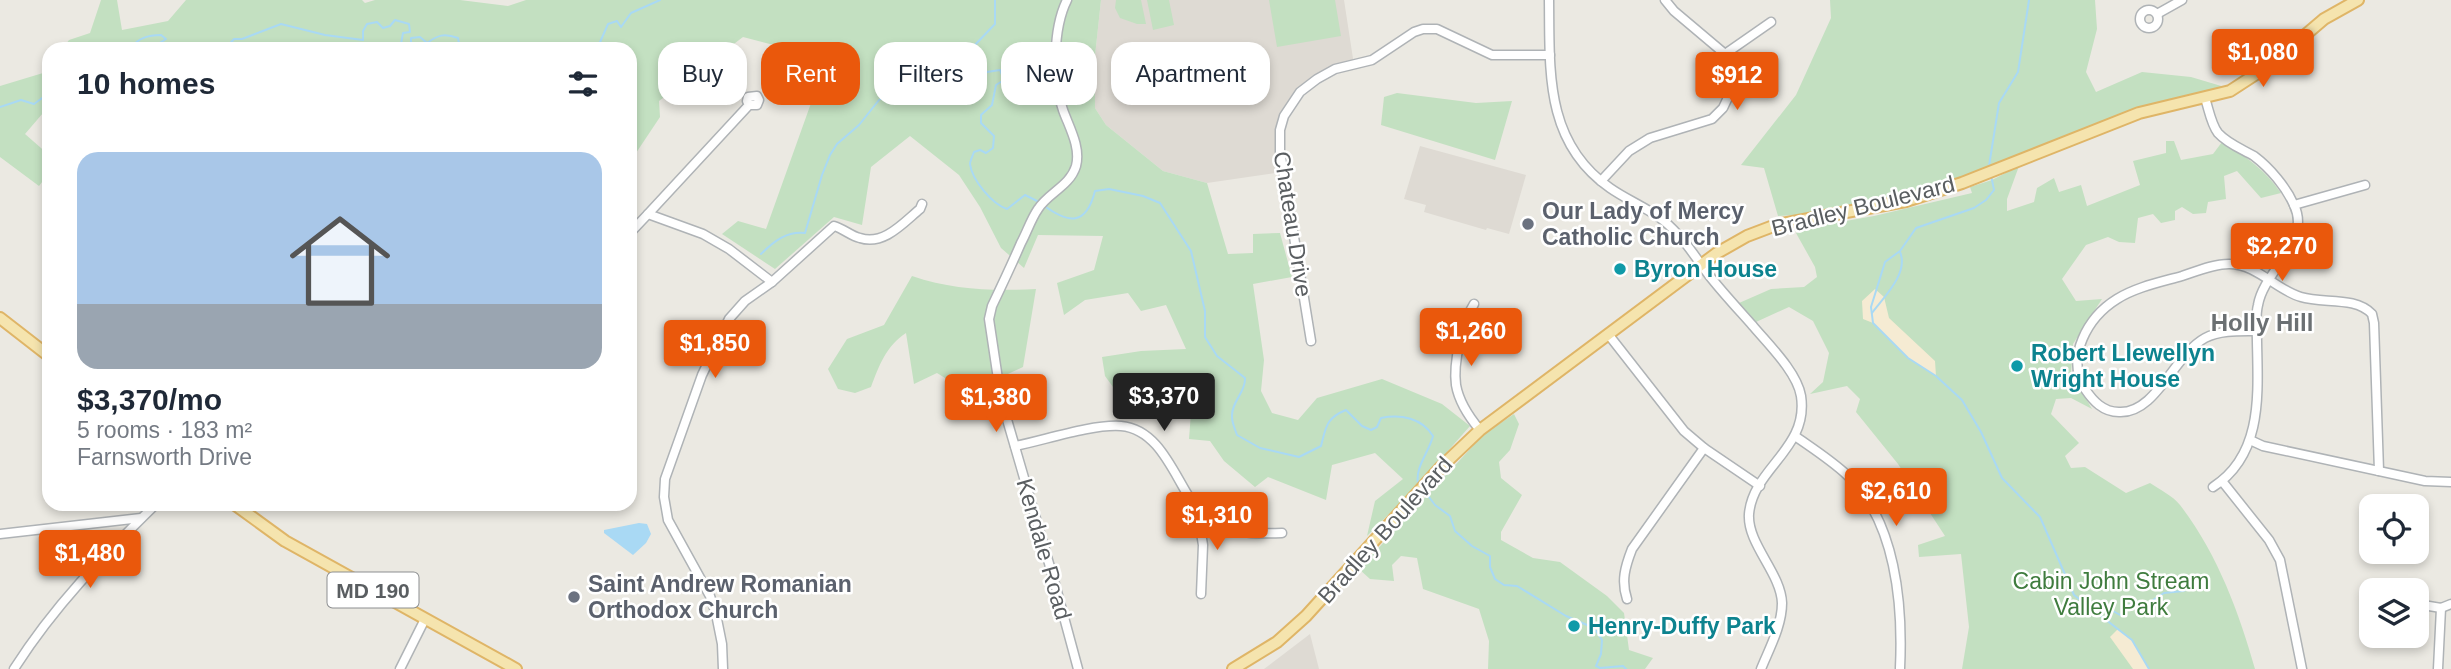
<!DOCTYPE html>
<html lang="en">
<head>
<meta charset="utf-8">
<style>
	:root { --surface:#fff; --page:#f2f2f3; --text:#1f2937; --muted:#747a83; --line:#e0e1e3; --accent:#ea580c }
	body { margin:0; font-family:Helvetica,sans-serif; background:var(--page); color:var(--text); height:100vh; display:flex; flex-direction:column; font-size:26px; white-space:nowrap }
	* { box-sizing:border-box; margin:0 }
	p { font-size:23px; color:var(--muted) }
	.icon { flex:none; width:38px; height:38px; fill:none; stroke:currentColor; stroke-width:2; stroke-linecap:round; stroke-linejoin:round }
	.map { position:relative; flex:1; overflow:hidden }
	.drawer { position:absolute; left:42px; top:42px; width:595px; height:469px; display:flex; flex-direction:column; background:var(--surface); border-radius:21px; box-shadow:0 4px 10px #0003 }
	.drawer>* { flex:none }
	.hud { position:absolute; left:658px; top:42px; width:665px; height:63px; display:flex; gap:14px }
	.tools { position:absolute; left:2359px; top:494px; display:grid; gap:14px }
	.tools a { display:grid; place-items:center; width:70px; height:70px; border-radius:14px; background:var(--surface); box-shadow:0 4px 10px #0003; font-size:35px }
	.price { position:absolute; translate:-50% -60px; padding:0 16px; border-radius:7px; background:var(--accent); color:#fff; font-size:23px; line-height:46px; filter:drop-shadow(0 2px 4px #0008) }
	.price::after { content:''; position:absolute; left:50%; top:42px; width:21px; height:16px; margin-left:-10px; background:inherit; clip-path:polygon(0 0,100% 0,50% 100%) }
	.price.active { background:#222; color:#fff }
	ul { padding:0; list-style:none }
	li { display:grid; align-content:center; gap:14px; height:371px; padding:0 35px }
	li+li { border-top:2px solid var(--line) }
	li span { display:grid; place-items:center; height:217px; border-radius:21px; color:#555 }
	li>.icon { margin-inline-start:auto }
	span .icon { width:126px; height:126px; fill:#fffc; stroke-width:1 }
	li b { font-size:30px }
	h2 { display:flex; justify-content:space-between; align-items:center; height:84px; padding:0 35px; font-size:30px }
	.chip { padding:0 24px; border-radius:21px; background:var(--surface); box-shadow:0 4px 10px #0003; font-size:24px; line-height:63px }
	.chip.active { background:var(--accent); color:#fff }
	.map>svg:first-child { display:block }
	.education { fill:#dedad3 }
	.green { fill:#c3e0c1 }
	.sand { fill:#f5ebd3 }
	.water { fill:#a9d9f4 }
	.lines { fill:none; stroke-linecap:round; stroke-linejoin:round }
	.stream { stroke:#a9d9f4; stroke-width:2 }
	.minor-casing { stroke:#afb3b6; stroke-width:11 }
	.major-casing { stroke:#dfb567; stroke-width:14 }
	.minor { stroke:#fff; stroke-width:8 }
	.major { stroke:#f5e4ae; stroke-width:10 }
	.worship-dot { fill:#6b7280; stroke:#fff; stroke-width:2.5 }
	.culture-dot { fill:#0f9aa8; stroke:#fff; stroke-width:2.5 }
	.labels { text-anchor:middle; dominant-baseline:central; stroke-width:5; stroke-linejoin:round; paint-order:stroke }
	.shield { fill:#fff; stroke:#8c8e90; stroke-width:2 }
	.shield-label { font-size:21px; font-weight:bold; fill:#5a5e61 }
	.street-label { font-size:23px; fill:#5a5e61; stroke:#fff }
	.worship-label { font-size:23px; font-weight:bold; fill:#5b616d; stroke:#fff; text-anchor:start }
	.culture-label { font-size:23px; font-weight:bold; fill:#0d838f; stroke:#fff; text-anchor:start }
	.park-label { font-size:23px; fill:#3f7c3e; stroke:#fff }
	.neighbourhood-label { font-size:24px; font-weight:bold; fill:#6b7073; stroke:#fff }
</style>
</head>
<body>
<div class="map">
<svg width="2451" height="669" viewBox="0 0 2451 669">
	<rect width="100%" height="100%" fill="#ebe9e2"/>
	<!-- education -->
	<g class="education">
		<polygon points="1101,0 1344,0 1354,65 1335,69 1300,92 1280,130 1282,172 1207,183 1163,171 1106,125 1095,108 1095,56"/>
		<polygon points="1420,146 1526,175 1509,234 1487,228 1486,230 1424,212 1426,205 1404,199"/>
		<polygon points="1310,634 1319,669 1264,669"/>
	</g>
	<!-- green -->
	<g class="green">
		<polygon points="101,0 117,0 122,30 168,21 186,0 362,0 365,3 375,0 460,0 508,6 526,0 1101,0 1095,56 1095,108 1106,125 1163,171 1207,183 1228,254 1253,253 1253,234 1280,233 1292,277 1253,284 1264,360 1261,391 1272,413 1298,420 1317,398 1382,379 1442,404 1470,426 1416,487 1367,536 1375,501 1403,479 1375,453 1332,465 1326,500 1268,477 1255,487 1224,461 1210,441 1189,439 1192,399 1174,388 1159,394 1151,375 1133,375 1124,402 1105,376 1102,357 1141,351 1186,349 1166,305 1141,311 1128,293 1085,300 1064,315 1057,283 1094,270 1103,236 1038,235 1024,268 1001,248 980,207 959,175 910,136 871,167 862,225 834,217 775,269 722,234 738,221 766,229 815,92 813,55 743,37 659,101 660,117 630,162 630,49 62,49 69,40 90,33"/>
		<polygon points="1116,0 1141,0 1146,24 1137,24 1120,18 1115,8"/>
		<polygon points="1147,0 1169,0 1174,25 1153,30"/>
		<polygon points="1269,0 1335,0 1341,36 1277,47"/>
		<polygon points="1830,0 2095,0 2097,29 2086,72 2096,92 2142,72 2191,77 2228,88 2160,105 1962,183 1846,212 1778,216 1764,168 1741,165 1796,95 1831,18"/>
		<polygon points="49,66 49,106 25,134 49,155 49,173 39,186 0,157 0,86 43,73"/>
		<polygon points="1397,93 1476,103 1512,101 1495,160 1381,125 1384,97"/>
		<path d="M2166 141H2174L2181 160 2213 154 2222 142C2246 156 2265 170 2281 193L2261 198 2237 171 2224 176 2226 199 2208 202 2206 213 2193 214 2182 207 2175 211V220L2161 223 2153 214 2138 218 2135 243 2119 242 2108 237 2086 245 2062 279 2076 301 2102 299 2073 344 2071 373 2092 409 2071 398 2056 399 2051 414 2079 443 2065 456 2071 468 2085 467 2126 493 2150 483C2159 489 2173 496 2180 505 2217 553 2239 612 2255 669H1962L1969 627 1961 554 1919 557 1918 545 1945 536 1898 464 1856 412 1860 399 1847 386 1810 394 1823 382 1829 353 1813 321 1789 307 1756 322 1739 303 1771 289 1804 287 1817 277 1815 267 1796 233 1823 225 1874 216 1972 193 1970 187 1992 180 2019 166 2007 199V211L2034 202 2037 188 2054 178 2059 192 2081 185 2087 206 2140 185 2133 161 2166 153Z"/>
		<path d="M912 276C953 290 993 291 1036 289L1023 367 993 381 997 404 981 412 975 397 937 373 914 384 906 333C886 346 879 366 871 387L855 393 838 389 828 369 847 339 884 325Z"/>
		<polygon points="1514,414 1519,424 1510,450 1499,462 1501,478 1522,495 1501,532 1501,540 1533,558 1560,562 1607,596 1624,613 1629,650 1653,658 1645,669 1488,669 1489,641 1479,609 1423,589 1417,558 1401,556 1392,565 1394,581 1370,579 1359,569 1484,434"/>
	</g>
	<!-- sand -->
	<g class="sand">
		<polygon points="1875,289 1884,297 1889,318 1935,361 1936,376 1908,358 1873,323 1863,319 1862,301"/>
		<polygon points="2118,629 2132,640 2149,669 2133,669 2110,637"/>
	</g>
	<!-- water -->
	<polygon class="water" points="639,523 647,524 651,534 646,543 633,555 604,533 604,530"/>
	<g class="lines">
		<!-- stream -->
		<g class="stream">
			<path d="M995 0V24L972 48 973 61 987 72 1000 70 1004 80 996 85 992 105 981 115V123L994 136 993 148 986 153 980 150 974 152C973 155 970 161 970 164 972 180 992 204 1007 209L1025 195 1039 202"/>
			<path d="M130 49C138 38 148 35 161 35L166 39 158 44 160 49"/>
			<polyline points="173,49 177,44 187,49"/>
			<polyline points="225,49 234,39 242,39 281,24 325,35 363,40 363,31 367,24 377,22 383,28 390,26 395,20 409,24 410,32 403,33 401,44 403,49"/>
			<path d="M405 49 411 46V38L420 37 427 43C438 35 444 33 458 38L460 49"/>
			<polyline points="597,49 608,24 617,21 621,27 631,13 660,0"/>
			<polyline points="0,107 21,100 34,104 49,93"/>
			<polyline points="1989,166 1999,103 2018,72 2029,0"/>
			<polyline points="1991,175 1994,190 1986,200 1974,208 1916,228 1900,251 1885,262 1871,307 1873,323 1908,358 1936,376 1962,400 1981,432 2002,478 2040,517 2074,595 2132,640 2149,669"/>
			<path d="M1043 205C1069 224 1086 226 1095 191L1109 189 1143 196 1160 203 1191 251 1205 311V337L1217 356 1245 378C1246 392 1231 402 1232 417 1232 423 1235 429 1237 435L1260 448 1299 457 1321 446C1326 427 1326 418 1346 410L1362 426 1371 430 1377 427 1381 418C1401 414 1422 418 1433 436 1429 452 1415 467 1418 483"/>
			<path d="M761 254C774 241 787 231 805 233L822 175 830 155 837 144 859 125 879 100 903 86 918 87 927 81 935 88 949 78"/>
			<path d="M1872 313C1884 297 1909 273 1900 252"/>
			<polyline points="1426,493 1435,505 1450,516 1455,531 1472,546 1490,556 1490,567 1495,579 1504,585 1517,586 1566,616 1594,628 1602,640 1601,654 1596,666 1600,668 1623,666 1626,669"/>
			<polyline points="2104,619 2109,612 2113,611 2120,615 2126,611 2129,605 2139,609 2164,593 2183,591 2203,582"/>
		</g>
		<!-- minor casing -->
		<g class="minor-casing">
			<g id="minor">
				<path d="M1067 0C1053 28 1052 80 1063 110 1069 127 1081 147 1076 166 1070 186 1048 193 1038 209 1031 219 1027 232 1021 243 1012 264 1002 285 992 306L989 319 1001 399 1055 584 1078 669"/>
				<path d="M1549 0C1550 70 1544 142 1610 188 1627 200 1648 208 1664 221 1682 236 1694 255 1708 274 1722 292 1738 309 1753 326 1768 344 1797 372 1801 396 1809 449 1753 468 1749 514 1747 544 1781 573 1782 603 1782 626 1769 649 1761 669"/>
				<circle cx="2149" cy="19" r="9"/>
				<polyline points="2157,14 2182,0"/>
				<polyline points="1725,54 1771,22"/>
				<path d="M2205 98C2209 110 2211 124 2218 133 2228 144 2242 149 2254 156 2270 168 2286 187 2294 205 2312 242 2264 270 2258 305 2255 317 2257 330 2257 342 2258 394 2263 455 2213 487"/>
				<polyline points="1601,181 1629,151 1650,138 1712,119 1723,108 1731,91 1731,71 1725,54 1674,11 1665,0"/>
				<polyline points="2294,205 2365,185"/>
				<polyline points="648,214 749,105 757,105 759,100 757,96 748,97 747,101 749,105"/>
				<polyline points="630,233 648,214 703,234 729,249 772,282"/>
				<path d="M1474 304C1462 323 1453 363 1456 385 1459 402 1469 417 1480 430"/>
				<path d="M2257 331C2240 331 2220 330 2205 338 2174 355 2156 414 2119 412 2103 412 2093 401 2085 389 2065 357 2088 317 2117 299 2136 287 2161 282 2182 276 2197 271 2213 264 2229 264 2257 264 2276 290 2301 297 2323 304 2355 296 2372 314L2374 323 2379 471"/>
				<polyline points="1608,334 1684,431 1704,448 1760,486"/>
				<polyline points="1311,341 1280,151 1280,130 1284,116 1300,92 1317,79 1335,69 1372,60 1414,32 1423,29 1437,29 1492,55 1550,55"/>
				<path d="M1795 436C1812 448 1831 460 1847 475 1896 521 1903 605 1900 668"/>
				<polyline points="2250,440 2263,446 2425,481 2451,482"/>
				<path d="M1015 446C1045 440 1092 424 1121 426 1157 429 1172 470 1189 497 1192 503 1195 511 1200 515 1224 534 1253 534 1282 533"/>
				<polyline points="2222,481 2269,540 2280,560 2302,669"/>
				<polyline points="1198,514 1203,545 1201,594"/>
				<polyline points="0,534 141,518"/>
				<polyline points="2377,588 2379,590"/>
				<path d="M1627 599C1621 581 1625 567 1632 549L1704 448"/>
				<polyline points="2417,604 2441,608 2451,604"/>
				<path d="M14 669C54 606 103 556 156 504"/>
				<polyline points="400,669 425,619"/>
				<path d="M723 669 722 644 716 614 710 596 668 520 664 497 665 479 702 375 729 319 745 301 772 282 834 226C844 229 851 236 860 238 884 246 904 222 920 209L922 204"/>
				<polyline points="2438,669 2441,608"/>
			</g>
		</g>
		<!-- major casing -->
		<g class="major-casing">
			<g id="major">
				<polyline points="0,318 49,356"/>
				<polyline points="234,504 285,541 516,669"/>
				<polyline points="1233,669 1277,642 1306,616 1441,467 1480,430 1717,253 1747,236 1776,225 1906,201 1962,183 2139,113 2230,91 2270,65 2324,19 2358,0"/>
			</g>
		</g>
		<!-- minor -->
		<use href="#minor" class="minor"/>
		<!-- major -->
		<use href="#major" class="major"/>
	</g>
	<!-- markers -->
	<g class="worship-dot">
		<circle cx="1528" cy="224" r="7"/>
		<circle cx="574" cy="597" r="7"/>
	</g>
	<g class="culture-dot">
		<circle cx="1620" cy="269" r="7"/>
		<circle cx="2017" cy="366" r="7"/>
		<circle cx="1574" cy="626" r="7"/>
	</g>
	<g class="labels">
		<!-- shield labels -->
		<rect class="shield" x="327.5" y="572.5" width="91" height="35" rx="5"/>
		<g class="shield-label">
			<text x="373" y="590">MD 190</text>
		</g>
		<!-- street labels -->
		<g class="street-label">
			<text transform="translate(1863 206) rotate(-14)">Bradley Boulevard</text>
			<text transform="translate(1293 224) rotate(81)">Chateau Drive</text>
			<text transform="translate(1385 530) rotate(-48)">Bradley Boulevard</text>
			<text transform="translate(1044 549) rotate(74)">Kendale Road</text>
		</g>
		<!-- worship labels -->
		<g class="worship-label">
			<text x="1542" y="211">Our Lady of Mercy<tspan x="1542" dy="26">Catholic Church</tspan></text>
			<text x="588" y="584">Saint Andrew Romanian<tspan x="588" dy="26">Orthodox Church</tspan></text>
		</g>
		<!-- culture labels -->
		<g class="culture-label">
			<text x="1634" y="269">Byron House</text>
			<text x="2031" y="353">Robert Llewellyn<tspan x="2031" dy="26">Wright House</tspan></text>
			<text x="1588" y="626">Henry-Duffy Park</text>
		</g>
		<!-- park labels -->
		<g class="park-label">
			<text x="2111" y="581">Cabin John Stream<tspan x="2111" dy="26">Valley Park</tspan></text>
		</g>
		<!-- neighbourhood labels -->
		<g class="neighbourhood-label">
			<text x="2262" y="322">Holly Hill</text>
		</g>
	</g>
</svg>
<div class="tools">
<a><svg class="icon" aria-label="locate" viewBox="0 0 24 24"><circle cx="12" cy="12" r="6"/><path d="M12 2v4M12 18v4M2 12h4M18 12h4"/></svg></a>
<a><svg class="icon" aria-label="layers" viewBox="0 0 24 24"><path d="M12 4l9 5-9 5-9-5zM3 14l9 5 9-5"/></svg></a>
</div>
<b class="price" style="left:2263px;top:89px">$1,080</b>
<b class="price" style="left:1737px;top:112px">$912</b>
<b class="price" style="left:2282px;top:283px">$2,270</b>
<b class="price" style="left:1471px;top:368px">$1,260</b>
<b class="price" style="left:715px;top:380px">$1,850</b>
<b class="price active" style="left:1164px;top:433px">$3,370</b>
<b class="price" style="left:996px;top:434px">$1,380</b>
<b class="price" style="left:1896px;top:528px">$2,610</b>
<b class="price" style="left:1217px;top:552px">$1,310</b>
<b class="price" style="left:90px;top:590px">$1,480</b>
<div class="hud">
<a class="chip">Buy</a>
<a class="chip active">Rent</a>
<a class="chip">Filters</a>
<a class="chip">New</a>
<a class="chip">Apartment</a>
</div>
<section class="drawer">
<h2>10 homes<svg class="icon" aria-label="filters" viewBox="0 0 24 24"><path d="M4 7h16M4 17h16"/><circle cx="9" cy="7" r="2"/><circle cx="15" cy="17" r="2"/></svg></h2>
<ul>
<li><span style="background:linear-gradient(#a9c7e8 70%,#9aa5b1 0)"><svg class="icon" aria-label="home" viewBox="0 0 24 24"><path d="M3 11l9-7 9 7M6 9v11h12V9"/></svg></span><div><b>$3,370/mo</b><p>5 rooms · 183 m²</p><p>Farnsworth Drive</p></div></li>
</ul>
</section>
</div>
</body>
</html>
